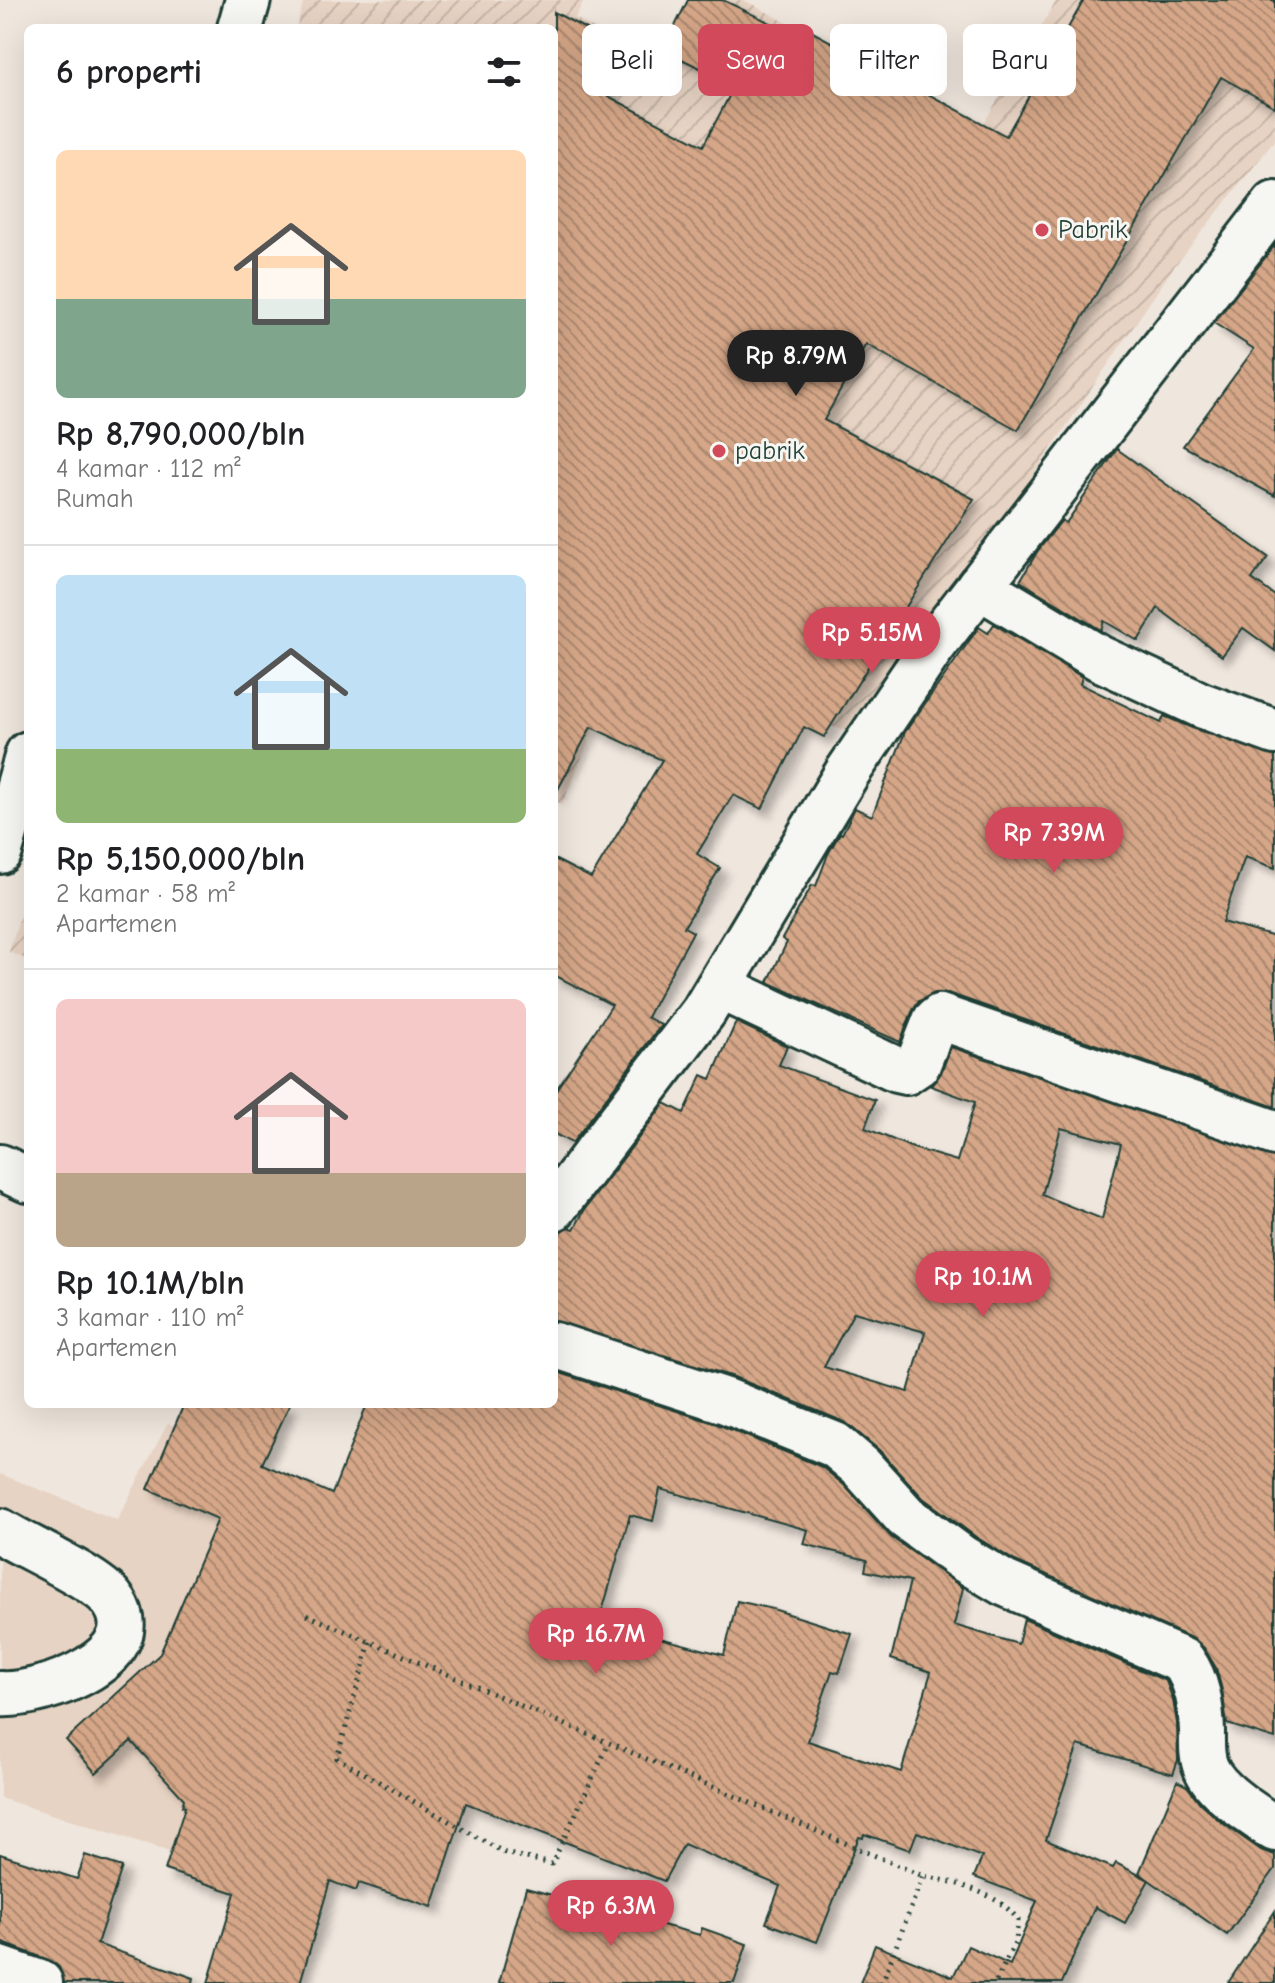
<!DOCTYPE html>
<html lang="id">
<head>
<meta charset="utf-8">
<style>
	:root { --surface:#fff; --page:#f2f2f2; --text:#202124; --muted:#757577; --line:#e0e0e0; --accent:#d1495b }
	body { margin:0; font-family:"Comic Neue",sans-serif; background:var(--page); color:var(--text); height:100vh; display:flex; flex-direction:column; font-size:30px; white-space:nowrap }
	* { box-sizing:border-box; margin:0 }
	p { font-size:26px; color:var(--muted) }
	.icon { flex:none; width:44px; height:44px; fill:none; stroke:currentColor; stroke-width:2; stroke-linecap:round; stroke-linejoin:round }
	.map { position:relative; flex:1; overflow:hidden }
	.sheet { position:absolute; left:24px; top:24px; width:534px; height:1384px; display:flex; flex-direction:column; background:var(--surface); border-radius:12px; box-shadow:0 8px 32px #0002 }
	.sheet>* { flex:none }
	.banner { position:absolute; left:582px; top:24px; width:572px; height:72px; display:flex; gap:16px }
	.price { position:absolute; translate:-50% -68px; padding:0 18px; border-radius:28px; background:var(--accent); color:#fff; font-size:26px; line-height:52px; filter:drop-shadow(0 2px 4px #0008) }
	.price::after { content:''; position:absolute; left:50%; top:48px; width:24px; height:18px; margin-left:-12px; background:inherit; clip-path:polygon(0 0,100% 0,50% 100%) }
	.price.current { background:#222; color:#fff }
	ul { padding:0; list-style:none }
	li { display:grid; align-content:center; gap:16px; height:424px; padding:0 32px }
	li+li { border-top:2px solid var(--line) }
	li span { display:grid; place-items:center; height:248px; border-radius:12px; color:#555 }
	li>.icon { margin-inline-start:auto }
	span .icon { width:144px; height:144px; fill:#fffc; stroke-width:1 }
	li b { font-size:34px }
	h2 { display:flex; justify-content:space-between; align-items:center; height:96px; padding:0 32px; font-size:34px }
	.pill { padding:0 28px; border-radius:12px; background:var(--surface); box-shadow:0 8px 32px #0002; font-size:28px; line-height:72px }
	.pill.current { background:var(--accent); color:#fff }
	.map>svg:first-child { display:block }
	.built { fill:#e7d3c3 }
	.industrial { fill:url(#industrial-furrows) }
	.building { fill:url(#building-back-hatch); stroke:#1f3d34; stroke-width:2; fill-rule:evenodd; filter:url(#shadow) }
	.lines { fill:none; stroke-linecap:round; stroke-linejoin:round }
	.minor-casing { stroke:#1f3d34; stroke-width:50 }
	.major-casing { stroke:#1f3d34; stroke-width:50 }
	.path { stroke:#1f3d34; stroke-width:5; stroke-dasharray:2 6; stroke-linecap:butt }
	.minor { stroke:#f6f6f2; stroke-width:44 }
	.major { stroke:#f6f6f2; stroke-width:44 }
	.poi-dot { fill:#d1495b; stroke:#f6f6f2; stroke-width:3 }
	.labels { text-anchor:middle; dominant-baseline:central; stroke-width:6; stroke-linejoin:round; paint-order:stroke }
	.poi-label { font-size:26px; fill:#1f3d34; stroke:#f6f6f2; text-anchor:start }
</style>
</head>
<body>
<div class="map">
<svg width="1275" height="1983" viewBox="0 0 1275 1983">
	<defs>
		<pattern id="industrial-furrows" width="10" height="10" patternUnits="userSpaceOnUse" patternTransform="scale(2)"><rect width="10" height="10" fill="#e7d3c3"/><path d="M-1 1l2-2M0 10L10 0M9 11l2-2" fill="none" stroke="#c6b6a8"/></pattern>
		<pattern id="building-back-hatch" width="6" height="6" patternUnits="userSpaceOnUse" patternTransform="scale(2)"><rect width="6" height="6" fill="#d5a687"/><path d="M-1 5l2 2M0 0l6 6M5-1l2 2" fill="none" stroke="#ac886f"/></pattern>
		<filter id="shadow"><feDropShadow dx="7" dy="7" stdDeviation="4" flood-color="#0004"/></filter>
	</defs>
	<rect width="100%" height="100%" fill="#efe6dd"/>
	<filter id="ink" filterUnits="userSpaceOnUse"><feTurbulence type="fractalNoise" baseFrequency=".0125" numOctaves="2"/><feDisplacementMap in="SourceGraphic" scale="16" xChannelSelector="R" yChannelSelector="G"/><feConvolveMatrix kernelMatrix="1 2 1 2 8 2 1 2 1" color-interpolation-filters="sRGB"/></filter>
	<g filter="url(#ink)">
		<!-- built -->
		<polygon class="built" points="168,1423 337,1496 172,1852 0,1798 0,1474 117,1520"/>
		<!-- industrial -->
		<g class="industrial">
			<polygon points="304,0 584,0 575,18 654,64 692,0 744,0 982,126 1057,0 1275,0 1275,140 1173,268 858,735 623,660 562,805 554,800 554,28 296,28"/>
			<polygon points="28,891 28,960 9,952"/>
		</g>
		<!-- building -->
		<g class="building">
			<polygon points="688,0 723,0 806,40 811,31 1006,136 1084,0 1275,0 1275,107 1221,77 1018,430 866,344 824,420 974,499 824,737 804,727 762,809 733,795 697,854 720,868 684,927 693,932 647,1017 661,1025 572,1143 554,1134 554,1093 612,1005 554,975 554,859 591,878 662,760 591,727 554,797 554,12 631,53 608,96 703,146 735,85 663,50"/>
			<polygon points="1275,245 1275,496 1183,446 1254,349 1214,323"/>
			<polygon points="1117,449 1268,557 1252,579 1275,596 1275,651 1243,628 1222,656 1158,608 1138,641 1104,621 1101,630 1020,581 1037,552 1062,520 1066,523"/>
			<polygon points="994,624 1082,677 1080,684 1161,723 1164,716 1192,728 1275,756 1275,868 1245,857 1222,922 1275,937 1275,1107 948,993 935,993 919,1001 912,1012 900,1042 768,982 787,942 782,939 812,885 816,886 828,854 840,833 842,834 855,808 872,816 905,732 979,627 988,633"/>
			<path d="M736 1022 787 1046 779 1065 875 1100 865 1128 913 1148 957 1161 975 1102 931 1086 941 1073 951 1047 1275 1157V1739L1227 1724 1222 1690 1216 1668 1204 1648 1194 1639 1015 1561 976 1537 923 1498 879 1450 845 1422 734 1377 554 1321V1242L559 1232 569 1227 574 1229 585 1209 665 1103 684 1113 702 1075 711 1079ZM1061 1128 1121 1144 1102 1219 1042 1195ZM854 1312 925 1332 908 1392 824 1367Z"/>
			<path d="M554 1371 717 1424 822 1467 844 1485 891 1537 963 1588 954 1625 1018 1644 1024 1619 1166 1681 1173 1700 1177 1723 1178 1760 1173 1774 1078 1745 1046 1840 1113 1868 1116 1863 1149 1880 1125 1923 1095 1907 1062 1983H860L875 1945 953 1977 968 1946 1010 1965 1037 1901 974 1877 982 1857 917 1832 910 1850 864 1834 863 1838 859 1837 817 1942 766 1923 780 1886 684 1844 664 1881 466 1803 432 1907 359 1883 356 1891 330 1881 300 1983H208L235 1893 165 1870 185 1807 182 1806 184 1799 131 1741 96 1773 66 1740 160 1654 218 1519 148 1489 184 1404H290L262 1464 332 1494 367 1404H554ZM660 1489 808 1530 804 1544 867 1560 865 1571 910 1581 891 1659 931 1672 901 1772 808 1741 832 1671 839 1673 852 1634 773 1609 737 1601 724 1655 599 1622 630 1515 653 1521Z"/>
			<polygon points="1177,1781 1187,1786 1200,1803 1221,1822 1261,1850 1275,1855 1275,1869 1227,1935 1139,1873"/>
			<polygon points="0,1854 77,1879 85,1855 122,1867 97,1944 194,1978 193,1983 64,1983 59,1967 49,1960 0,1942"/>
			<polygon points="526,1888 700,1935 702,1928 747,1944 734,1983 499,1983"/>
			<polygon points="1275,1911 1275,1983 1228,1983"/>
		</g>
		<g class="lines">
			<!-- minor casing -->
			<g class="minor-casing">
				<g id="minor">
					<polyline points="979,586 1099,658 1201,705 1275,732"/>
					<polyline points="720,987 897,1070 906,1072 918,1064 935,1021 940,1017 1275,1133"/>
					<polyline points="0,1167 28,1180"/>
					<polyline points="554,1208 704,1011 847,773 933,646 1275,204"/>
					<path d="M554 1345 726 1401 835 1445 861 1467 906 1517 962 1558 1004 1583 1183 1661C1198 1682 1201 1706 1202 1731 1202 1744 1201 1756 1206 1768 1216 1792 1254 1815 1275 1829"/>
					<path d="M0 1531C26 1547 96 1578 111 1598 157 1656 42 1697 0 1694"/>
					<polyline points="0,1969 40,1983"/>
				</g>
			</g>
			<!-- major casing -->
			<g class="major-casing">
				<g id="major">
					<polyline points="240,28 248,0"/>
					<polyline points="0,851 28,754"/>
				</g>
			</g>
			<!-- path -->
			<g class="path">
				<path d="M307 1615 923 1876C955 1882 999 1893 1018 1920L1016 1941 995 1983"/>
				<polyline points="370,1642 337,1758 505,1853 552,1864 609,1743"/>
				<polyline points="882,1983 923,1876"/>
			</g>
			<!-- minor -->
			<use href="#minor" class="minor"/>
			<!-- major -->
			<use href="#major" class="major"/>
		</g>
	</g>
	<!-- markers -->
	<g class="poi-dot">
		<circle cx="1042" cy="230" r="8"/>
		<circle cx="719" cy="451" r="8"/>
	</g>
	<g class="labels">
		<!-- poi labels -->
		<g class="poi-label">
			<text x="1058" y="230">Pabrik</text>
			<text x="735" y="451">pabrik</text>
		</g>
	</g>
</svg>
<b class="price current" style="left:796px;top:398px">Rp 8.79M</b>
<b class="price" style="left:872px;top:675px">Rp 5.15M</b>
<b class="price" style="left:1054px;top:875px">Rp 7.39M</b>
<b class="price" style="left:983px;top:1319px">Rp 10.1M</b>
<b class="price" style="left:596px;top:1676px">Rp 16.7M</b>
<b class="price" style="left:611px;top:1948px">Rp 6.3M</b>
<div class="banner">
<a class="pill">Beli</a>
<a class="pill current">Sewa</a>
<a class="pill">Filter</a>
<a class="pill">Baru</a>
</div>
<section class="sheet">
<h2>6 properti<svg class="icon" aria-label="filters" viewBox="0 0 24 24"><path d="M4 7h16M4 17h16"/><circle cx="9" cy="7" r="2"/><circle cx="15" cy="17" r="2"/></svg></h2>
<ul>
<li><span style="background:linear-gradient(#ffd9b3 60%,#7fa58c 0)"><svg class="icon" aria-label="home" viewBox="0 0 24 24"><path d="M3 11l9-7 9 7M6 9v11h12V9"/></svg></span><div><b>Rp 8,790,000/bln</b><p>4 kamar · 112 m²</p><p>Rumah</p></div></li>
<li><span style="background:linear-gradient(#bfe0f5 70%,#8fb573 0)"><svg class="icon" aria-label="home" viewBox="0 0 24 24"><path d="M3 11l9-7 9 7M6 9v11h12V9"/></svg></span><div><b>Rp 5,150,000/bln</b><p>2 kamar · 58 m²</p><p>Apartemen</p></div></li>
<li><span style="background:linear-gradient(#f6c9c9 70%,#b9a48a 0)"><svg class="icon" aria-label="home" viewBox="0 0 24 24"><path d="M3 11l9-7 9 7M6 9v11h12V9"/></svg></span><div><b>Rp 10.1M/bln</b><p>3 kamar · 110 m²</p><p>Apartemen</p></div></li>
</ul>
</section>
</div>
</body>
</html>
